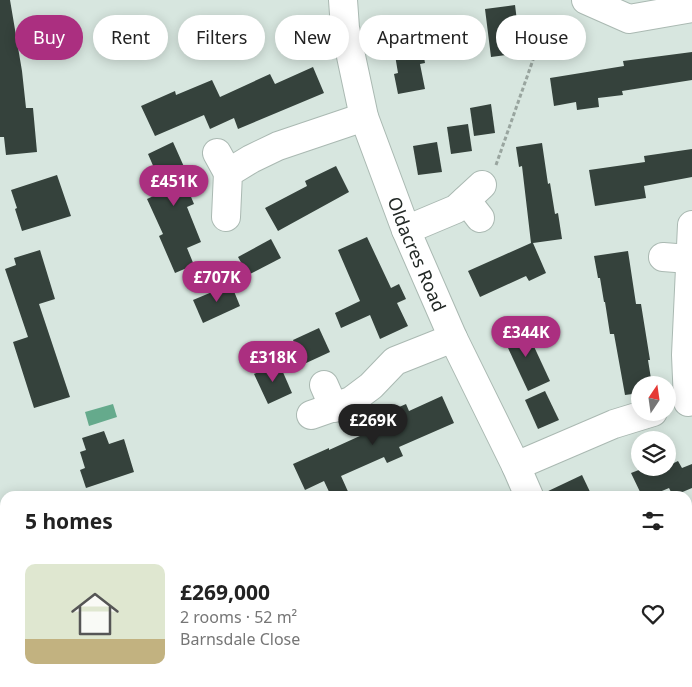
<!DOCTYPE html>
<html lang="en">
<head>
<meta charset="utf-8">
<style>
	:root { --surface:#fff; --page:#f2f2f2; --text:#222; --muted:#767676; --line:#e0e0e0; --accent:#ab2f80 }
	body { margin:0; font-family:"Noto Sans",sans-serif; background:var(--page); color:var(--text); height:100vh; display:flex; flex-direction:column; font-size:19px; white-space:nowrap }
	* { box-sizing:border-box; margin:0 }
	p { font-size:16px; color:var(--muted) }
	.icon { flex:none; width:28px; height:28px; fill:none; stroke:currentColor; stroke-width:2; stroke-linecap:round; stroke-linejoin:round }
	.map { position:relative; flex:1; overflow:hidden }
	.panel { position:absolute; left:0px; top:491px; width:692px; height:196px; display:flex; flex-direction:column; background:var(--surface); border-radius:15px 15px 0 0; box-shadow:0 2px 12px #0003 }
	.panel>* { flex:none }
	.hud { position:absolute; left:15px; top:15px; width:662px; height:45px; display:flex; gap:10px }
	.needle { width:32px; rotate:13deg }
	.tools { position:absolute; left:631px; top:376px; display:grid; gap:10px }
	.tools a { display:grid; place-items:center; width:45px; height:45px; border-radius:50%; background:var(--surface); box-shadow:0 2px 12px #0003; font-size:25px }
	.price { position:absolute; translate:-50% -42px; padding:0 11px; border-radius:18px; background:var(--accent); color:#fff; font-size:16px; line-height:32px; filter:drop-shadow(0 1px 2px #0008) }
	.price::after { content:''; position:absolute; left:50%; top:30px; width:15px; height:11px; margin-left:-8px; background:inherit; clip-path:polygon(0 0,100% 0,50% 100%) }
	.price.on { background:#222; color:#fff }
	ul { padding:0; list-style:none }
	li { display:flex; align-items:center; gap:15px; height:125px; padding:0 25px }
	li+li { border-top:1px solid var(--line) }
	li span { display:grid; place-items:center; flex:none; width:140px; height:100px; border-radius:10px; color:#555 }
	li>.icon { margin-inline-start:auto }
	span .icon { width:60px; height:60px; fill:#fffc; stroke-width:1 }
	li b { font-size:21px }
	h2 { display:flex; justify-content:space-between; align-items:center; height:60px; padding:0 25px; font-size:21px }
	.pill { padding:0 18px; border-radius:22px; background:var(--surface); box-shadow:0 2px 12px #0003; font-size:18px; line-height:45px }
	.pill.on { background:var(--accent); color:#fff }
	.map>svg:first-child { display:block }
	.green { fill:#88c5aa }
	.water { fill:#65aa8c }
	.building { fill:#35423c }
	.lines { fill:none; stroke-linecap:round; stroke-linejoin:round }
	.minor-casing { stroke:#aab9b2; stroke-width:30 }
	.path { stroke:#99a59f; stroke-width:3; stroke-dasharray:4 2.5; stroke-linecap:butt }
	.minor { stroke:#fff; stroke-width:28 }
	.labels { text-anchor:middle; dominant-baseline:central; stroke-width:5; stroke-linejoin:round; paint-order:stroke }
	.street-label { font-size:18px; fill:#222825; stroke:#d7e6df }
</style>
</head>
<body>
<div class="map">
<svg width="692" height="687" viewBox="0 0 692 687">
	<rect width="100%" height="100%" fill="#d7e6df"/>
	<!-- green -->
	<polygon class="green" points="0,587 5,603 5,682 30,683 31,687 0,687"/>
	<!-- water -->
	<polygon class="water" points="113,404 117,417 89,426 85,412"/>
	<!-- building -->
	<g class="building">
		<polygon points="0,0 10,0 22,71 26,108 33,108 37,152 6,155 4,137 0,137"/>
		<polygon points="515,5 521,53 491,57 485,9"/>
		<polygon points="421,39 425,63 420,64 425,89 398,94 394,74 398,73 393,43"/>
		<polygon points="692,52 692,80 622,91 623,95 598,98 599,107 577,110 576,102 554,106 550,78 624,66 623,61"/>
		<polygon points="313,67 324,93 238,129 234,118 210,129 204,115 155,136 141,106 175,91 176,95 212,80 220,97 270,74 275,84"/>
		<polygon points="491,104 495,133 474,136 470,108"/>
		<polygon points="468,124 472,151 451,154 447,127"/>
		<polygon points="173,142 189,178 184,180 194,204 187,207 201,242 187,248 194,265 175,273 159,236 163,234 147,199 164,191 148,154"/>
		<polygon points="437,142 442,172 418,175 413,146"/>
		<polygon points="542,143 548,184 550,183 555,214 558,213 562,239 533,243 546,273 529,281 526,276 480,297 468,271 531,243 522,166 519,167 516,147"/>
		<polygon points="692,149 692,177 644,186 646,198 595,206 589,170 645,162 644,156"/>
		<polygon points="336,166 349,192 278,231 265,208 307,186 305,181"/>
		<polygon points="57,175 71,216 22,231 15,209 17,208 11,190"/>
		<polygon points="367,237 391,288 399,284 406,299 397,303 408,326 380,339 370,315 341,328 335,313 360,301 338,250"/>
		<polygon points="271,239 281,258 248,275 238,257"/>
		<polygon points="40,250 55,299 39,304 70,397 34,408 13,342 28,337 5,269 16,265 14,258"/>
		<polygon points="628,251 636,304 641,304 650,360 648,360 652,385 640,385 640,393 625,395 614,334 610,334 605,302 604,302 600,278 598,278 594,256"/>
		<polygon points="231,284 240,306 203,323 193,300"/>
		<polygon points="524,325 550,381 528,391 502,335"/>
		<polygon points="319,328 330,352 304,364 293,340"/>
		<polygon points="279,363 292,393 268,404 254,374"/>
		<polygon points="545,391 559,420 538,429 525,400"/>
		<polygon points="442,396 454,423 399,447 403,456 387,463 384,457 341,476 350,496 331,496 324,481 305,490 293,464 329,448 329,450 395,420 390,411 406,404 409,411"/>
		<polygon points="104,431 109,444 124,439 134,472 86,488 80,470 85,468 80,452 86,450 82,438"/>
		<polygon points="678,461 682,468 692,464 692,488 673,496 669,488 650,496 642,496 631,473 644,468 650,468 653,473"/>
		<polygon points="582,475 592,496 544,496 544,493"/>
	</g>
	<g class="lines">
		<!-- minor casing -->
		<g class="minor-casing">
			<g id="minor">
				<path id="s1" d="M343 0 345 28 364 117 406 230 453 338 516 466 529 496"/>
				<polyline points="586,0 629,19 692,8"/>
				<polyline points="217,153 228,173"/>
				<polyline points="466,200 480,218"/>
				<polyline points="226,217 228,173 251,159 278,146 364,117"/>
				<polyline points="406,230 456,209 482,185"/>
				<polyline points="663,257 689,259"/>
				<polyline points="324,385 334,408"/>
				<polyline points="688,402 686,355 692,225"/>
				<polyline points="311,415 351,401 371,386 395,361 453,338"/>
				<polyline points="516,466 614,424 653,412"/>
				<polyline points="0,542 5,559"/>
				<polyline points="41,682 43,687"/>
				<polyline points="609,682 611,687"/>
			</g>
		</g>
		<!-- path -->
		<polyline class="path" points="496,165 534,57 570,17"/>
		<!-- minor -->
		<use href="#minor" class="minor"/>
	</g>
	<g class="labels">
		<!-- street labels -->
		<g class="street-label">
			<text stroke="none"><textPath href="#s1" startOffset="266">Oldacres Road</textPath></text>
		</g>
	</g>
</svg>
<div class="tools">
<a><svg class="needle" viewBox="-14 -14 28 28"><path d="M0-13l5 13h-10z" fill="#e53935"/><path d="M0 13l5-13h-10z" fill="#767676"/></svg></a>
<a><svg class="icon" aria-label="layers" viewBox="0 0 24 24"><path d="M12 4l9 5-9 5-9-5zM3 14l9 5 9-5"/></svg></a>
</div>
<b class="price" style="left:174px;top:207px">£451K</b>
<b class="price" style="left:217px;top:303px">£707K</b>
<b class="price" style="left:526px;top:358px">£344K</b>
<b class="price" style="left:273px;top:383px">£318K</b>
<b class="price on" style="left:373px;top:446px">£269K</b>
<div class="hud">
<a class="pill on">Buy</a>
<a class="pill">Rent</a>
<a class="pill">Filters</a>
<a class="pill">New</a>
<a class="pill">Apartment</a>
<a class="pill">House</a>
</div>
<section class="panel">
<h2>5 homes<svg class="icon" aria-label="filters" viewBox="0 0 24 24"><path d="M4 7h16M4 17h16"/><circle cx="9" cy="7" r="2"/><circle cx="15" cy="17" r="2"/></svg></h2>
<ul>
<li><span style="background:linear-gradient(#dfe7d0 75%,#c2b280 0)"><svg class="icon" aria-label="home" viewBox="0 0 24 24"><path d="M3 11l9-7 9 7M6 9v11h12V9"/></svg></span><div><b>£269,000</b><p>2 rooms · 52 m²</p><p>Barnsdale Close</p></div><svg class="icon" aria-label="heart" viewBox="0 0 24 24"><path d="M12 20l-8-8c-3-5 5-10 8-4 3-6 11-1 8 4z"/></svg></li>
</ul>
</section>
</div>
</body>
</html>
